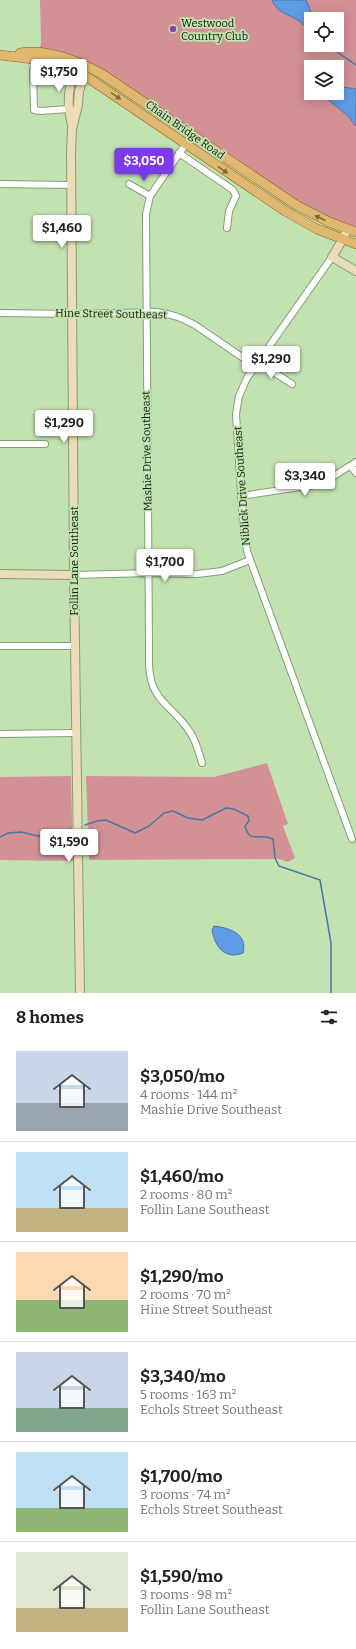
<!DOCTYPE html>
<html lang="en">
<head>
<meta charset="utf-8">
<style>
	:root { --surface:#fff; --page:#f2f2f2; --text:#222; --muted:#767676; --line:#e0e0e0; --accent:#7c3aed }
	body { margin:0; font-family:Bitter,serif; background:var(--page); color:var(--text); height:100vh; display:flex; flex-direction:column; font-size:15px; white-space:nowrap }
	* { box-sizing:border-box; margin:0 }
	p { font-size:13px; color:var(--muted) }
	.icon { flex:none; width:22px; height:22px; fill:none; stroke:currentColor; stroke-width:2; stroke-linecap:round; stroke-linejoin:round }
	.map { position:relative; height:993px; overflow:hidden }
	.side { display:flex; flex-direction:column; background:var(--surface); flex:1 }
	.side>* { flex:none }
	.controls { position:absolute; left:304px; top:12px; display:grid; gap:8px }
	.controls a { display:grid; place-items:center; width:40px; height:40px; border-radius:0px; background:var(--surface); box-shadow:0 2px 10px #0003; font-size:20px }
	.price { position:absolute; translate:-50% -34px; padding:0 9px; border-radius:4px; background:#fff; color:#222; font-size:13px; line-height:26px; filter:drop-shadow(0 1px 2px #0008) }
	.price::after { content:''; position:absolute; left:50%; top:24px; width:12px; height:9px; margin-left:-6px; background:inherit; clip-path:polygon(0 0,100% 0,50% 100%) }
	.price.on { background:var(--accent); color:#fff }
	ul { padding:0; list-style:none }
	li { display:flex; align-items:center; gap:12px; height:100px; padding:0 16px }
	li+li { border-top:1px solid var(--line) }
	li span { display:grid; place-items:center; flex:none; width:112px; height:80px; border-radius:0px; color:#555 }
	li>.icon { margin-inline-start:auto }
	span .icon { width:48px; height:48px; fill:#fffc; stroke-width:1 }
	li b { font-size:17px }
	h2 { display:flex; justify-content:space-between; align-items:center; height:48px; padding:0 16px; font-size:17px }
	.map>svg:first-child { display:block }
	.green { fill:#d39196; fill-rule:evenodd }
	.water { fill:#5f9be5; stroke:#4876a4 }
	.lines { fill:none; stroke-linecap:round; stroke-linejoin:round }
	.stream { stroke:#4876a4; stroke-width:1.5 }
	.street-casing { stroke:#829f72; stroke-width:8 }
	.secondary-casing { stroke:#829f72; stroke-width:10 }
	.primary-casing { stroke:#896310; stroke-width:10 }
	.street { stroke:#fff; stroke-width:6 }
	.secondary { stroke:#eedbb8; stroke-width:8 }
	.primary { stroke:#deb870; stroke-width:9 }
	.oneway { fill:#796c3e }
	.poi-dot { fill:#9041b1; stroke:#c3e2b2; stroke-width:1.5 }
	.labels { text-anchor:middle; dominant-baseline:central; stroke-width:3.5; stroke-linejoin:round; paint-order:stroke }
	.poi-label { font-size:11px; fill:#141f0d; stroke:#c3e2b2; text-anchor:start }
	.street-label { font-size:11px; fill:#141f0d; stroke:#c3e2b2 }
</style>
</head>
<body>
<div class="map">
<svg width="356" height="993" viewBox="0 0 356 993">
	<rect width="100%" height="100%" fill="#c3e2b2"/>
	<!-- green -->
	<g class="green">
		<path d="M40 0H356V232L329 222 81 63 39 53 41 43ZM311 19H337V45H311ZM311 67H337V93H311Z"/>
		<polygon points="267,763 288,824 283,826 295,858 288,862 279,859 89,860 86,776 214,777"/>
		<polygon points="71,776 73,861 0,860 0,777"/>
	</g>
	<!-- water -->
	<g class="water">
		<path d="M272 0H306L314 19H311V30C306 27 302 23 298 20 288 14 276 12 272 0Z"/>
		<polygon points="337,86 356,89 356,126 348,116 320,93 337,93"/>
		<path d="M214 926C230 928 248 934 243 953 225 960 215 947 212 930Z"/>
	</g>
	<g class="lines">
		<!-- stream -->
		<g class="stream">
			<polyline points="333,45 337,52 356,65"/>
			<path d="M85 825 97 821 106 820 135 833 149 826 164 813 173 811 188 818 202 820 226 808 234 809 248 816 249 821 245 826C250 845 259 832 273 839L275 858 279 866 320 880 331 943V993"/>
			<polyline points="0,837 8,833 21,832 38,836 60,832 70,829"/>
		</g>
		<!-- street casing -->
		<g class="street-casing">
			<g id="street">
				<polyline points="40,71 33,71 34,110 40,111 69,109"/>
				<path d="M192 135 150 196 146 214 149 648C149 660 148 672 152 683 157 700 173 710 184 724 194 735 198 749 202 763"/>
				<polyline points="179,153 233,190 236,196 229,211 227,228"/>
				<polyline points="0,184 71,185"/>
				<polyline points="129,184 150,196"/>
				<polyline points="332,257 247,378 239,396 236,414 243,523 247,551 352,839"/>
				<path d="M0 313 75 314 157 312C171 314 183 318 195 325L255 366"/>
				<polyline points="258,362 292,384"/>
				<polyline points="0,444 45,444"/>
				<polyline points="351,466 356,473"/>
				<polyline points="241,496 321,484 356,462"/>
				<polyline points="74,575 149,573 197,574 222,571 250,560"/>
				<polyline points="0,646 75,646"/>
				<polyline points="0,734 76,733"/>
			</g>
		</g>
		<!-- secondary casing -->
		<g class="secondary-casing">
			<g id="secondary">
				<path d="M72 125C67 106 67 84 78 67"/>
				<polyline points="347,229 343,239 332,257 356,271"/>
				<polyline points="0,574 74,575"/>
				<polyline points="80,993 74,575 71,153 72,129 78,105 79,91 84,75 82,69"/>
			</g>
		</g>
		<!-- primary casing -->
		<g class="primary-casing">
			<g id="primary">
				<path d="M20 53C48 48 78 61 102 74L296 205 329 222 356 232"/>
				<polyline points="0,55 49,61 84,75 285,211 317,229 356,244"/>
			</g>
		</g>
		<!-- street -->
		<use href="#street" class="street"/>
		<!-- secondary -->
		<use href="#secondary" class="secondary"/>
		<!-- primary -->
		<use href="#primary" class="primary"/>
	</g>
	<!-- one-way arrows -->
	<defs><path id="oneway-solid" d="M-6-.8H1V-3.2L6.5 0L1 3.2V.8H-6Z"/></defs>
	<g class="oneway">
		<use href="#oneway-solid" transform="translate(116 96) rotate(35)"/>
		<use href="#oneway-solid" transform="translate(223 170) rotate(35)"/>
		<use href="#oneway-solid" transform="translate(320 218) rotate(-156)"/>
	</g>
	<!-- markers -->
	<circle class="poi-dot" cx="173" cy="29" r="4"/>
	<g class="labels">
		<!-- poi labels -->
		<g class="poi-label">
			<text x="181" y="23">Westwood<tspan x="181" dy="13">Country Club</tspan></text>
		</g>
		<!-- street labels -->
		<g class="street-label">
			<text transform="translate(185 130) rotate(35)">Chain Bridge Road</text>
			<text transform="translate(111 314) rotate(1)">Hine Street Southeast</text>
			<text transform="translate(147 451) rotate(-91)">Mashie Drive Southeast</text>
			<text transform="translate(242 486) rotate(-94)">Niblick Drive Southeast</text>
			<text transform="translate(74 561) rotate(-90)">Follin Lane Southeast</text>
		</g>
	</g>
</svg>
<div class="controls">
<a><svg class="icon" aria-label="locate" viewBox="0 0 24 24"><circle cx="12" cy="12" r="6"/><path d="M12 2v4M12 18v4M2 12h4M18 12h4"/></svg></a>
<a><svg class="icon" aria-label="layers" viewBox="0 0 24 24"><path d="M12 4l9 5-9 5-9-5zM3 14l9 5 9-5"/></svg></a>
</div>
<b class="price" style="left:59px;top:93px">$1,750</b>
<b class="price on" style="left:144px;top:182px">$3,050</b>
<b class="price" style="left:62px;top:249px">$1,460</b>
<b class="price" style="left:271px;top:380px">$1,290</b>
<b class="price" style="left:64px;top:444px">$1,290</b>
<b class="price" style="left:305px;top:497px">$3,340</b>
<b class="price" style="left:165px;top:583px">$1,700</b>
<b class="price" style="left:69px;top:863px">$1,590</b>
</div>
<section class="side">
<h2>8 homes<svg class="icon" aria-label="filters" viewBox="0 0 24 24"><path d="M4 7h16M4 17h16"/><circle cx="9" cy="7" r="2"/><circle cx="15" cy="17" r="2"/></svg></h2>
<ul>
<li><span style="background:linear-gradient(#c9d6e8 65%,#9aa5b1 0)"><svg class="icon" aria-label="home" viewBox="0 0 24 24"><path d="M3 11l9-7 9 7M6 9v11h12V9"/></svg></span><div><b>$3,050/mo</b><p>4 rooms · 144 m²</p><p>Mashie Drive Southeast</p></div></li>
<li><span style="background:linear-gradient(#bfe0f5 70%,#c2b280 0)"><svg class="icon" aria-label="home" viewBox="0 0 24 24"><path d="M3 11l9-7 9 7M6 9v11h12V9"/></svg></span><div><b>$1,460/mo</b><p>2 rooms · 80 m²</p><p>Follin Lane Southeast</p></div></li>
<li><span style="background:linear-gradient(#ffd9b3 60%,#8fb573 0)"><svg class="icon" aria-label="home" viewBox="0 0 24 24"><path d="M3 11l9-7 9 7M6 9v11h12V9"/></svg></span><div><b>$1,290/mo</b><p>2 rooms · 70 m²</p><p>Hine Street Southeast</p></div></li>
<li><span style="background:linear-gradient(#c9d6e8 70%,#7fa58c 0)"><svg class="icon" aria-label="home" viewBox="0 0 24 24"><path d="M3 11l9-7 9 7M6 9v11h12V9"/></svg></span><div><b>$3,340/mo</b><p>5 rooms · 163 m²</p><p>Echols Street Southeast</p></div></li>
<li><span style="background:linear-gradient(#bfe0f5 70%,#8fb573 0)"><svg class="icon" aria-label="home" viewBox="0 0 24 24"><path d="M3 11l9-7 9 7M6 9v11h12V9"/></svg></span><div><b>$1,700/mo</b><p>3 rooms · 74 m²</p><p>Echols Street Southeast</p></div></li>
<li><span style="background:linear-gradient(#dfe7d0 70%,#c2b280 0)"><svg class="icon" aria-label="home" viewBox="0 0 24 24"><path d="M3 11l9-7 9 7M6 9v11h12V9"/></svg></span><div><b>$1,590/mo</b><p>3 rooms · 98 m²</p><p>Follin Lane Southeast</p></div></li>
</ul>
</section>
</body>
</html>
